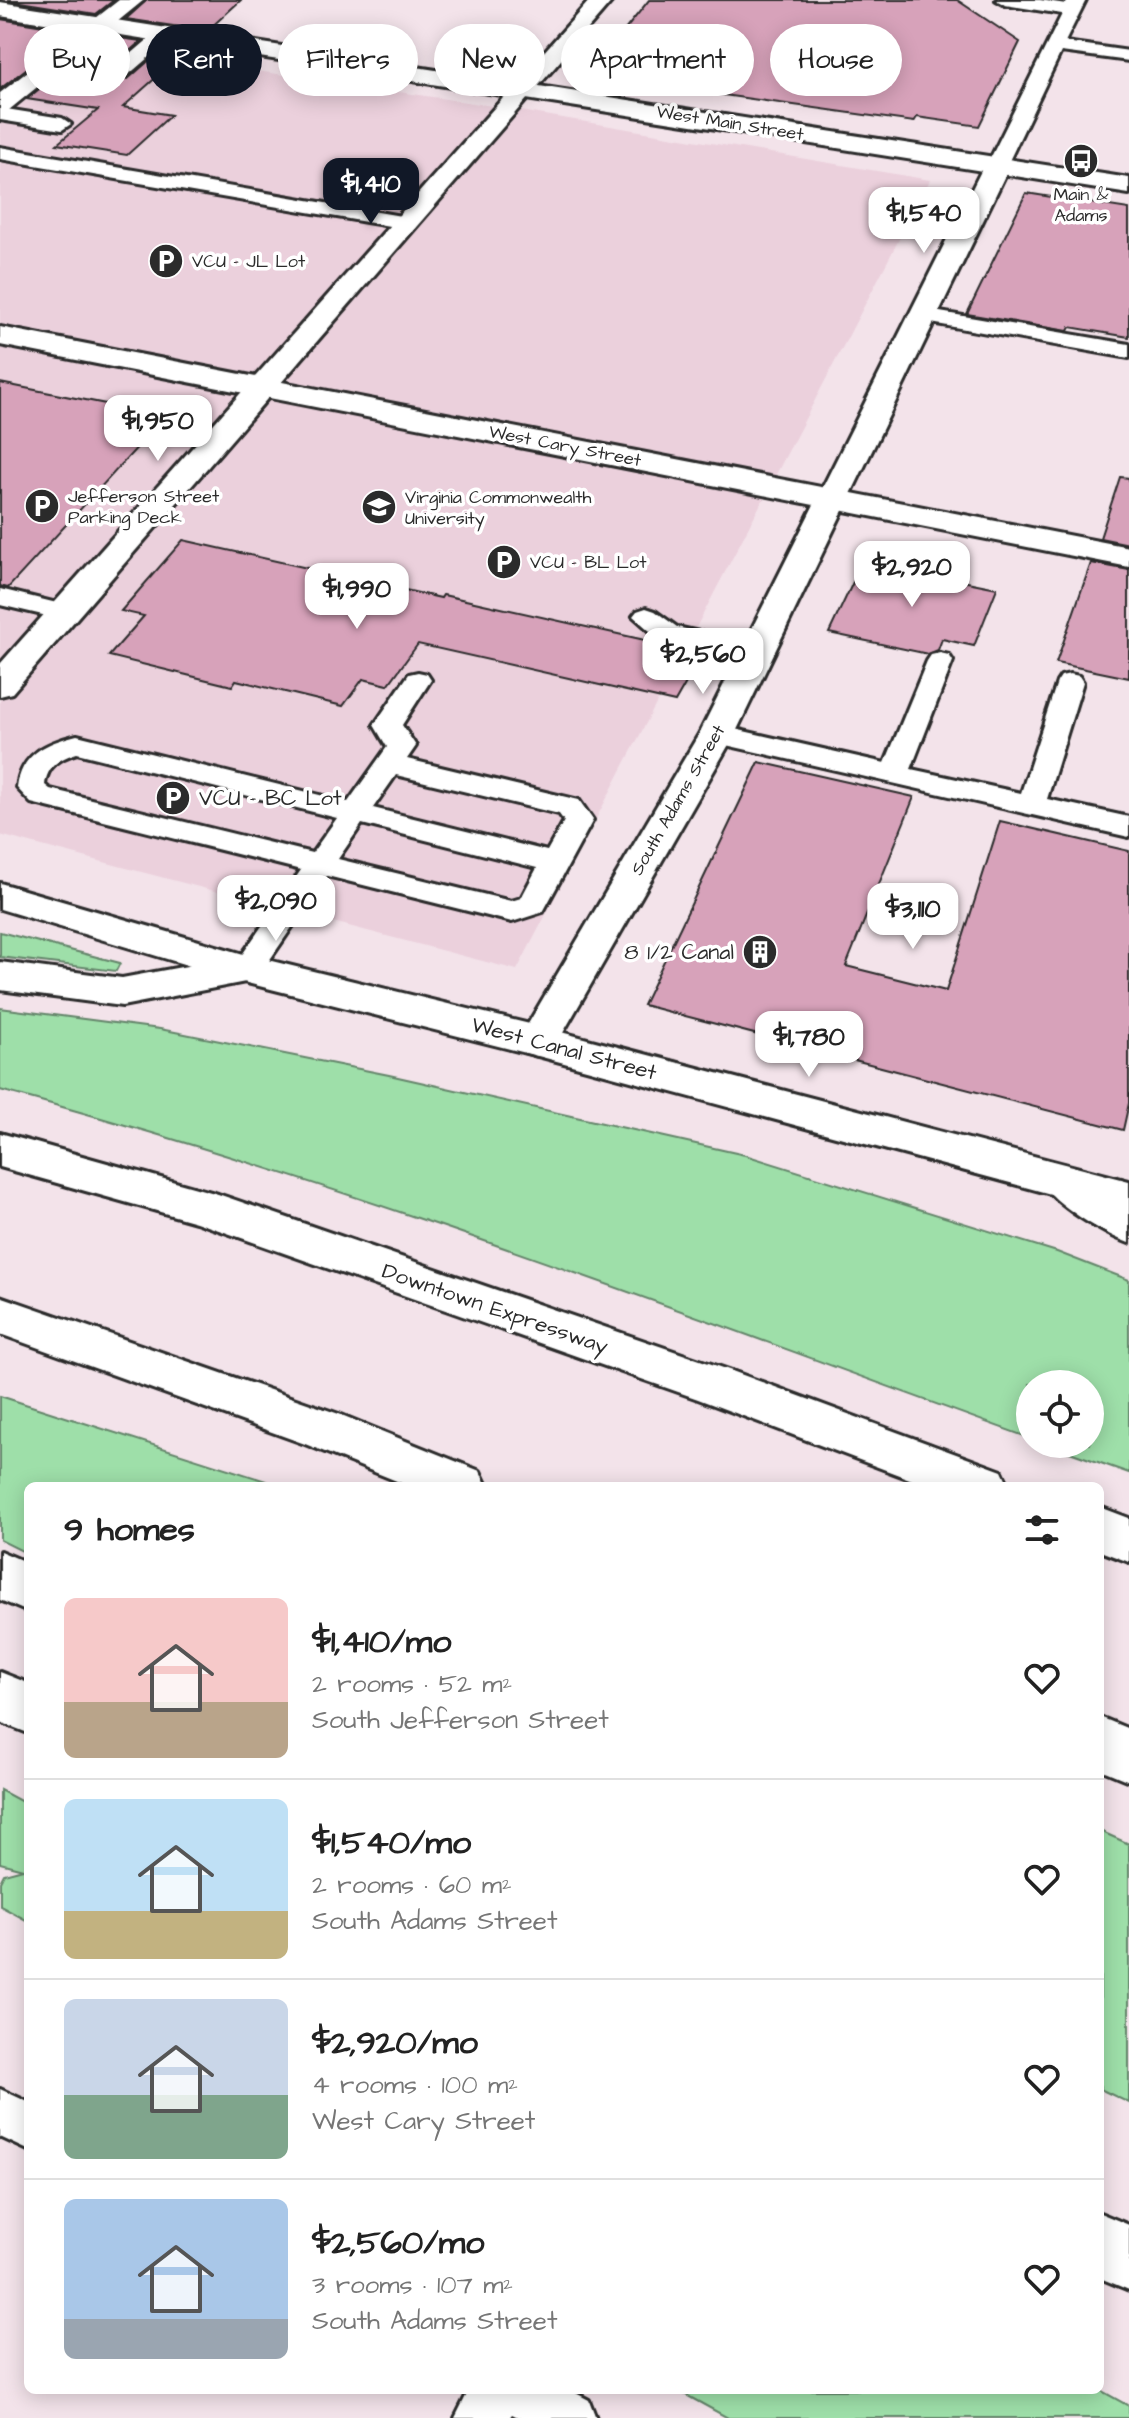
<!DOCTYPE html>
<html lang="en">
<head>
<meta charset="utf-8">
<style>
	:root { --surface:#fff; --page:#f6f6f6; --text:#222; --muted:#767676; --line:#e0e0e0; --accent:#111827 }
	body { margin:0; font-family:"Architects Daughter",sans-serif; background:var(--page); color:var(--text); height:100vh; display:flex; flex-direction:column; font-size:30px; white-space:nowrap }
	* { box-sizing:border-box; margin:0 }
	p { font-size:26px; color:var(--muted) }
	.icon { flex:none; width:44px; height:44px; fill:none; stroke:currentColor; stroke-width:2; stroke-linecap:round; stroke-linejoin:round }
	.map { position:relative; flex:1; overflow:hidden }
	.side { position:absolute; left:24px; top:1482px; width:1080px; height:912px; display:flex; flex-direction:column; background:var(--surface); border-radius:12px; box-shadow:0 4px 20px #0003 }
	.side>* { flex:none }
	.hud { position:absolute; left:24px; top:24px; width:1082px; height:72px; display:flex; gap:16px }
	.controls { position:absolute; left:1016px; top:1370px; display:grid; gap:16px }
	.controls a { display:grid; place-items:center; width:88px; height:88px; border-radius:50%; background:var(--surface); box-shadow:0 4px 20px #0003; font-size:40px }
	.price { position:absolute; translate:-50% -68px; padding:0 18px; border-radius:16px; background:#fff; color:#222; font-size:26px; line-height:52px; filter:drop-shadow(0 2px 4px #0008) }
	.price::after { content:''; position:absolute; left:50%; top:48px; width:24px; height:18px; margin-left:-12px; background:inherit; clip-path:polygon(0 0,100% 0,50% 100%) }
	.price.current { background:var(--accent); color:#fff }
	ul { padding:0; list-style:none }
	li { display:flex; align-items:center; gap:24px; height:200px; padding:0 40px }
	li+li { border-top:2px solid var(--line) }
	li span { display:grid; place-items:center; flex:none; width:224px; height:160px; border-radius:12px; color:#555 }
	li>.icon { margin-inline-start:auto }
	span .icon { width:96px; height:96px; fill:#fffc; stroke-width:1 }
	li b { font-size:34px }
	h2 { display:flex; justify-content:space-between; align-items:center; height:96px; padding:0 40px; font-size:34px }
	.tag { padding:0 28px; border-radius:36px; background:var(--surface); box-shadow:0 4px 20px #0003; font-size:28px; line-height:72px }
	.tag.current { background:var(--accent); color:#fff }
	.map>svg:first-child { display:block }
	.built { fill:#ebd0dc }
	.green { fill:#9edfa9; stroke:#64856a; stroke-width:2 }
	.building { fill:#d7a2ba; stroke:#2b2b2b; stroke-width:2 }
	.lines { fill:none; stroke-linecap:round; stroke-linejoin:round }
	.lane-casing { stroke:#2b2b2b; stroke-width:6 }
	.street-casing { stroke:#2b2b2b; stroke-width:6 }
	.secondary-casing { stroke:#2b2b2b; stroke-width:6 }
	.primary-casing { stroke:#2b2b2b; stroke-width:6 }
	.highway-casing { stroke:#2b2b2b; stroke-width:6 }
	.lane { fill:#fff; fill-rule:evenodd }
	.street { fill:#fff; fill-rule:evenodd }
	.secondary { fill:#fff; fill-rule:evenodd }
	.primary { fill:#fff; fill-rule:evenodd }
	.highway { fill:#fff; fill-rule:evenodd }
	.labels { text-anchor:middle; dominant-baseline:central; stroke-width:7; stroke-linejoin:round; paint-order:stroke }
	.far-street-label { font-size:18px; fill:#2b2b2b; stroke:#fff }
	.far-poi-label { font-size:18px; fill:#2b2b2b; stroke:#fff; text-anchor:start }
	.poi-label { font-size:22px; fill:#2b2b2b; stroke:#fff; text-anchor:start }
	.street-label { font-size:22px; fill:#2b2b2b; stroke:#fff }
</style>
</head>
<body>
<div class="map">
<svg width="1129" height="2418" viewBox="0 0 1129 2418">
	<rect width="100%" height="100%" fill="#f3e3ea"/>
	<filter id="ink" filterUnits="userSpaceOnUse"><feTurbulence type="fractalNoise" baseFrequency=".0125" numOctaves="2"/><feDisplacementMap in="SourceGraphic" scale="16" xChannelSelector="R" yChannelSelector="G"/><feConvolveMatrix kernelMatrix="1 2 1 2 8 2 1 2 1" color-interpolation-filters="sRGB"/></filter>
	<g filter="url(#ink)">
		<!-- built -->
		<polygon class="built" points="0,33 480,104 930,180 517,970 0,835"/>
		<!-- green -->
		<g class="green">
			<polygon points="0,932 120,963 116,971 0,957"/>
			<path d="M0 1008 160 1029 389 1075 745 1155 1057 1252 1129 1280V1473L1047 1444H1090V1384H1030V1438C689 1315 350 1183 0 1090Z"/>
			<polygon points="0,1396 269,1482 280,1486 28,1486 28,1554 0,1540"/>
			<polygon points="0,1790 28,1805 28,1921 0,1906 0,1882 4,1874 23,1869 0,1863"/>
			<polygon points="1100,1831 1129,1844 1129,2103 1100,2089"/>
			<polygon points="677,2390 1100,2390 1129,2406 1129,2418 728,2418"/>
		</g>
		<!-- building -->
		<g class="building">
			<polygon points="7,0 114,0 96,14"/>
			<polygon points="147,0 241,0 207,31 126,19"/>
			<polygon points="649,0 957,0 1020,42 979,126 917,117 914,122 588,76"/>
			<polygon points="0,19 75,31 0,89"/>
			<polygon points="105,36 141,41 116,63 79,57"/>
			<polygon points="167,45 188,49 123,107 171,115 127,155 57,144 98,110 27,99 62,70 128,79"/>
			<polygon points="1026,193 1129,209 1129,337 1070,327 1068,331 967,314"/>
			<polygon points="0,383 166,416 8,588 0,586"/>
			<polygon points="1120,477 1129,478 1129,544 1100,538"/>
			<polygon points="183,540 441,598 443,595 703,653 675,702 418,644 388,685 363,679 343,706 236,680 232,686 109,656 144,616 121,611"/>
			<polygon points="863,561 997,588 974,646 942,639 938,650 928,654 829,633"/>
			<polygon points="1091,563 1129,570 1129,678 1056,663"/>
			<polygon points="759,762 914,797 846,966 946,991 1000,821 1129,851 1129,1103 1123,1130 643,1005"/>
		</g>
		<g class="lines">
			<!-- lane casing -->
			<g class="lane-casing">
				<g id="lane">
					<polygon points="996,0 1040,0 1066,4 1068,0 1086,0 1065,42 1129,51 1129,61 1061,52 1007,165 997,171 987,165 1062,14 1005,5"/>
					<polygon points="164,30 170,31 173,35 170,39 127,76 121,77 55,66 46,61 55,56 117,66 158,31"/>
					<polygon points="0,108 62,118 71,124 62,130 0,120"/>
					<polygon points="0,147 407,217 417,223 407,229 0,159"/>
					<polygon points="922,309 1129,344 1129,358 914,320 911,315 914,310"/>
					<polygon points="0,589 73,607 77,612 73,617 64,620 0,605"/>
					<polygon points="646,608 655,611 677,627 765,647 769,653 765,659 756,661 659,639 633,616 637,611"/>
					<polygon points="940,653 949,655 953,661 911,769 1021,793 1057,682 1061,676 1070,674 1079,676 1083,682 1047,799 1129,817 1129,837 717,743 707,740 703,734 707,728 717,725 885,763 927,661 931,655"/>
					<path d="M418 672 427 674 431 680 402 725 416 746 407 759 579 800 593 820 543 912 512 922 327 876 258 977 247 980 236 977 232 969 301 870 31 803 17 788C21 753 47 743 77 735L348 802 387 747 374 725 409 674ZM77 753 337 818 312 853 50 789 45 785C47 766 60 758 77 753ZM396 775 559 814 564 821 547 851 373 808ZM362 824 537 868 521 898 511 901 338 859Z"/>
					<polygon points="0,2089 28,2102 28,2150 0,2137"/>
					<polygon points="469,2390 570,2390 589,2400 596,2418 520,2418 512,2414 509,2418 455,2418"/>
				</g>
			</g>
			<!-- street casing -->
			<g class="street-casing">
				<g id="street">
					<polygon points="119,0 144,0 9,110 0,112 0,93"/>
					<polygon points="590,0 613,0 12,693 0,696 0,664"/>
					<polygon points="997,157 1006,160 1010,165 735,734 552,1052 538,1056 524,1052 518,1041 699,734 984,165 988,160"/>
				</g>
			</g>
			<!-- secondary casing -->
			<g class="secondary-casing">
				<g id="secondary">
					<polygon points="0,883 247,955 538,1026 1129,1181 1129,1215 538,1056 247,983 0,909"/>
					<polygon points="0,1672 28,1683 28,1733 0,1722"/>
					<polygon points="1100,2213 1129,2225 1129,2290 1100,2278"/>
				</g>
			</g>
			<!-- primary casing -->
			<g class="primary-casing">
				<g id="primary">
					<polygon points="0,2 1129,178 1129,194 0,16"/>
					<polygon points="0,327 1129,547 1129,567 0,345"/>
				</g>
			</g>
			<!-- highway casing -->
			<g class="highway-casing">
				<g id="highway">
					<polygon points="247,955 261,959 267,969 261,979 122,1006 0,990 0,962 122,978"/>
					<polygon points="0,1133 218,1194 732,1371 1002,1471 1009,1486 928,1486 698,1399 196,1222 0,1167"/>
					<path d="M1063 1164 1078 1169 1129 1202V1243C1104 1234 1053 1204 1041 1181L1048 1169Z"/>
					<polygon points="0,1296 339,1414 480,1471 487,1486 409,1486 305,1444 0,1334"/>
					<polygon points="1100,1507 1129,1518 1129,1562 1100,1551"/>
					<polygon points="0,1551 28,1563 28,1612 0,1600"/>
					<polygon points="1100,1717 1129,1729 1129,1781 1100,1769"/>
				</g>
			</g>
			<!-- lane -->
			<use href="#lane" class="lane"/>
			<!-- street -->
			<use href="#street" class="street"/>
			<!-- secondary -->
			<use href="#secondary" class="secondary"/>
			<!-- primary -->
			<use href="#primary" class="primary"/>
			<!-- highway -->
			<use href="#highway" class="highway"/>
		</g>
	</g>
	<!-- icons -->
	<defs>
		<g id="bus-disc" transform="scale(1.8)"><circle r="9.5" fill="#2b2b2b" stroke="#fff"/><path d="M-5-6H5V4H4V6H2V4H-2V6H-4V4H-5ZM-3.5-4V0h7V-4ZM-3.5 1.2v1.5H-2V1.2ZM2 1.2v1.5H3.5V1.2Z" fill="#fff"/></g>
		<g id="parking-disc" transform="scale(1.8)"><circle r="9.5" fill="#2b2b2b" stroke="#fff"/><path d="M-3.5-5.5H1a3.5 3.5 0 0 1 0 7H-1V5.5H-3.5ZM-1-3.4V-.6H.8a1.4 1.4 0 0 0 0-2.8Z" fill="#fff"/></g>
		<g id="university-disc" transform="scale(1.8)"><circle r="9.5" fill="#2b2b2b" stroke="#fff"/><path d="M0-5L7-2L0 1L-7-2ZM-4 1L0 2.5L4 1V4Q0 6-4 4Z" fill="#fff"/></g>
		<g id="building-disc" transform="scale(1.8)"><circle r="9.5" fill="#2b2b2b" stroke="#fff"/><path d="M-4-6H4V6H1V3H-1V6H-4ZM-2.5-4.3h1.7v1.8h-1.7ZM.8-4.3h1.7v1.8H.8ZM-2.5-1h1.7V.8h-1.7ZM.8-1h1.7V.8H.8Z" fill="#fff"/></g>
	</defs>
	<g fill-rule="evenodd">
		<use href="#bus-disc" x="1081" y="161"/>
		<use href="#parking-disc" x="166" y="261"/>
		<use href="#parking-disc" x="42" y="506"/>
		<use href="#university-disc" x="379" y="507"/>
		<use href="#parking-disc" x="504" y="562"/>
		<use href="#parking-disc" x="173" y="798"/>
		<use href="#building-disc" x="760" y="952"/>
	</g>
	<g class="labels">
		<!-- far-street labels -->
		<g class="far-street-label">
			<text transform="translate(730 123) rotate(9)">West Main Street</text>
			<text transform="translate(565 446) rotate(11)">West Cary Street</text>
			<text transform="translate(678 800) rotate(-60)">South Adams Street</text>
		</g>
		<!-- far-poi labels -->
		<g class="far-poi-label">
			<text x="1081" y="194" text-anchor="middle">Main &amp;<tspan x="1081" dy="21">Adams</tspan></text>
			<text x="192" y="261">VCU - JL Lot</text>
			<text x="68" y="496">Jefferson Street<tspan x="68" dy="21">Parking Deck</tspan></text>
			<text x="405" y="497">Virginia Commonwealth<tspan x="405" dy="21">University</tspan></text>
			<text x="530" y="562">VCU - BL Lot</text>
		</g>
		<!-- poi labels -->
		<g class="poi-label">
			<text x="199" y="798">VCU - BC Lot</text>
			<text x="734" y="952" text-anchor="end">8 1/2 Canal</text>
		</g>
		<!-- street labels -->
		<g class="street-label">
			<text transform="translate(564 1049) rotate(15)">West Canal Street</text>
			<text transform="translate(495 1309) rotate(19)">Downtown Expressway</text>
		</g>
	</g>
</svg>
<div class="controls">
<a><svg class="icon" aria-label="locate" viewBox="0 0 24 24"><circle cx="12" cy="12" r="6"/><path d="M12 2v4M12 18v4M2 12h4M18 12h4"/></svg></a>
</div>
<b class="price current" style="left:371px;top:226px">$1,410</b>
<b class="price" style="left:924px;top:255px">$1,540</b>
<b class="price" style="left:158px;top:463px">$1,950</b>
<b class="price" style="left:912px;top:609px">$2,920</b>
<b class="price" style="left:357px;top:631px">$1,990</b>
<b class="price" style="left:703px;top:696px">$2,560</b>
<b class="price" style="left:276px;top:943px">$2,090</b>
<b class="price" style="left:913px;top:951px">$3,110</b>
<b class="price" style="left:809px;top:1079px">$1,780</b>
<div class="hud">
<a class="tag">Buy</a>
<a class="tag current">Rent</a>
<a class="tag">Filters</a>
<a class="tag">New</a>
<a class="tag">Apartment</a>
<a class="tag">House</a>
</div>
<section class="side">
<h2>9 homes<svg class="icon" aria-label="filters" viewBox="0 0 24 24"><path d="M4 7h16M4 17h16"/><circle cx="9" cy="7" r="2"/><circle cx="15" cy="17" r="2"/></svg></h2>
<ul>
<li><span style="background:linear-gradient(#f6c9c9 65%,#b9a48a 0)"><svg class="icon" aria-label="home" viewBox="0 0 24 24"><path d="M3 11l9-7 9 7M6 9v11h12V9"/></svg></span><div><b>$1,410/mo</b><p>2 rooms · 52 m²</p><p>South Jefferson Street</p></div><svg class="icon" aria-label="heart" viewBox="0 0 24 24"><path d="M12 20l-8-8c-3-5 5-10 8-4 3-6 11-1 8 4z"/></svg></li>
<li><span style="background:linear-gradient(#bfe0f5 70%,#c2b280 0)"><svg class="icon" aria-label="home" viewBox="0 0 24 24"><path d="M3 11l9-7 9 7M6 9v11h12V9"/></svg></span><div><b>$1,540/mo</b><p>2 rooms · 60 m²</p><p>South Adams Street</p></div><svg class="icon" aria-label="heart" viewBox="0 0 24 24"><path d="M12 20l-8-8c-3-5 5-10 8-4 3-6 11-1 8 4z"/></svg></li>
<li><span style="background:linear-gradient(#c9d6e8 60%,#7fa58c 0)"><svg class="icon" aria-label="home" viewBox="0 0 24 24"><path d="M3 11l9-7 9 7M6 9v11h12V9"/></svg></span><div><b>$2,920/mo</b><p>4 rooms · 100 m²</p><p>West Cary Street</p></div><svg class="icon" aria-label="heart" viewBox="0 0 24 24"><path d="M12 20l-8-8c-3-5 5-10 8-4 3-6 11-1 8 4z"/></svg></li>
<li><span style="background:linear-gradient(#a9c7e8 75%,#9aa5b1 0)"><svg class="icon" aria-label="home" viewBox="0 0 24 24"><path d="M3 11l9-7 9 7M6 9v11h12V9"/></svg></span><div><b>$2,560/mo</b><p>3 rooms · 107 m²</p><p>South Adams Street</p></div><svg class="icon" aria-label="heart" viewBox="0 0 24 24"><path d="M12 20l-8-8c-3-5 5-10 8-4 3-6 11-1 8 4z"/></svg></li>
</ul>
</section>
</div>
</body>
</html>
